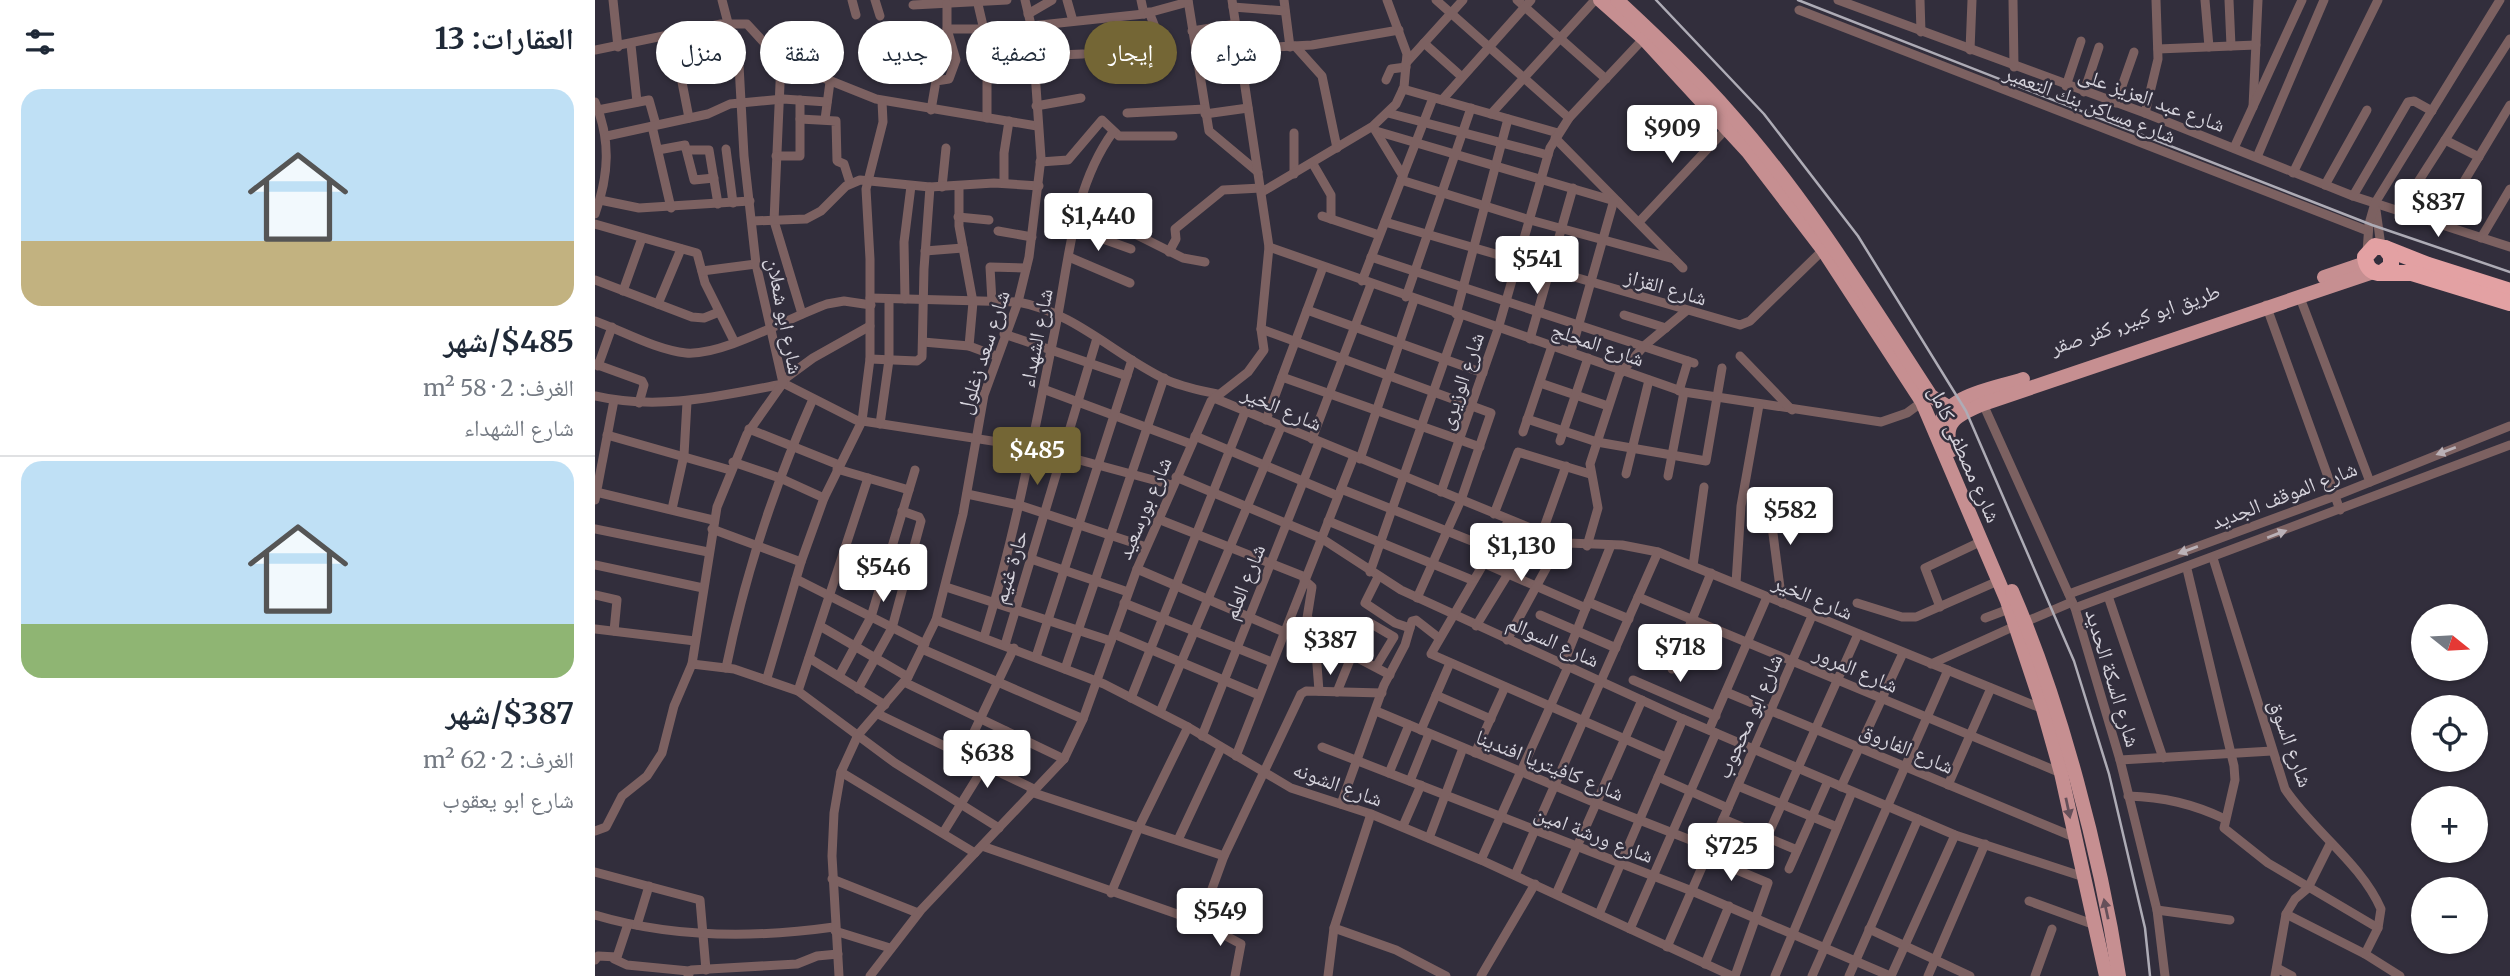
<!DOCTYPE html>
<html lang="ar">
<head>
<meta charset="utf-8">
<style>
	:root { --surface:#fff; --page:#f2f2f3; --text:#1f2937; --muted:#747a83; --line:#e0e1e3; --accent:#746635 }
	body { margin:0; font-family:Merriweather,"Noto Naskh Arabic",serif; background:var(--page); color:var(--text); direction:rtl; height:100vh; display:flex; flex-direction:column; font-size:26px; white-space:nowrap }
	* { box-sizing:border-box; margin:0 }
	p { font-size:23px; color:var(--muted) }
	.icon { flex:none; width:38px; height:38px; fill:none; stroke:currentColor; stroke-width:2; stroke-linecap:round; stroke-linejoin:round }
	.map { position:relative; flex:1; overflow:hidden; direction:ltr }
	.sheet { display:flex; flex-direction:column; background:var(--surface); width:595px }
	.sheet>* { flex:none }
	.banner { position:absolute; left:21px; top:21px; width:665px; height:63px; direction:rtl; display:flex; gap:14px }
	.needle { width:46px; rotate:108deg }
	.buttons { position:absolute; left:1816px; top:604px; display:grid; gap:14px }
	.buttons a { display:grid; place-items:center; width:77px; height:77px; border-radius:50%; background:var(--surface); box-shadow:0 2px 5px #0004; font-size:35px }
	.price { position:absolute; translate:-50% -60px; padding:0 16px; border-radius:7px; background:#fff; color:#222; font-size:23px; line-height:46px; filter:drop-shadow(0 2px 4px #0008) }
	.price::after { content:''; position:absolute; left:50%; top:42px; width:21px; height:16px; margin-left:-10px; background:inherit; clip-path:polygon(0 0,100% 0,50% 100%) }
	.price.active { background:var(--accent); color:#fff }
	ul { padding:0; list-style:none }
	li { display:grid; align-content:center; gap:14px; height:371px; padding:0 21px }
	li+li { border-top:2px solid var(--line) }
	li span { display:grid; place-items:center; height:217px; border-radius:21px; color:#555 }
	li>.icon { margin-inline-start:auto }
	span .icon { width:126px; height:126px; fill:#fffc; stroke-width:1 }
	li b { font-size:30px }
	h2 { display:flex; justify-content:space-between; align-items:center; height:84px; padding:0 21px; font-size:30px }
	.tag { padding:0 24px; border-radius:32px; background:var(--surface); box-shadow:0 2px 5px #0004; font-size:24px; line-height:63px }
	.tag.active { background:var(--accent); color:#fff }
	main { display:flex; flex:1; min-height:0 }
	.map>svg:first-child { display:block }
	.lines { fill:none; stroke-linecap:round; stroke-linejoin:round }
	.street { stroke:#7c6161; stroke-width:9 }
	.primary { stroke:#c68f91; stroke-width:14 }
	.highway { stroke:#e3a1a3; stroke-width:16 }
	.rail { stroke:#aeacb6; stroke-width:2.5 }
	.oneway { fill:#bab1b7 }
	.oneway2 { fill:#66505a }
	.labels { text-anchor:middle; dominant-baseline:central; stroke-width:5; stroke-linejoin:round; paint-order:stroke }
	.street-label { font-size:21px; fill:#d5d3dc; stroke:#322e3c }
</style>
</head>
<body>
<main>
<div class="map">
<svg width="1915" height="976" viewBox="0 0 1915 976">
	<rect width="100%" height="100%" fill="#322e3c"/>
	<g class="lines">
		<!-- street -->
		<g class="street">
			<polyline points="18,0 23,47"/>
			<polyline points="257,0 261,15"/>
			<polyline points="280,0 285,16"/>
			<polyline points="382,0 389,30"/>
			<polyline points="472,0 478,21"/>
			<polyline points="546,0 549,14"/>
			<polyline points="593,0 614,131 663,172"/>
			<polyline points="689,0 695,47"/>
			<polyline points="841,0 974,118"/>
			<polyline points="922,0 1011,79"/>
			<polyline points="1243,0 1550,113 1758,196 1915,247"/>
			<polyline points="1325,0 1326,32"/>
			<polyline points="1418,0 1419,67"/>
			<polyline points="1610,0 1614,47"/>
			<polyline points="1634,0 1636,46"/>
			<polyline points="318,5 412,0"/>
			<polyline points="638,7 690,11"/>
			<polyline points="1204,10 1773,231"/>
			<polyline points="433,14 457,0"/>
			<polyline points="436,26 549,14 593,2"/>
			<polyline points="352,29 437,29"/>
			<polyline points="597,31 641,24"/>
			<polyline points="78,36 94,118"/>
			<polyline points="829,43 867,77"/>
			<polyline points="36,45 42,102"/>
			<polyline points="700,46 727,76 742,148"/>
			<polyline points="644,49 717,45 804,30"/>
			<polyline points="1563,49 1661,45"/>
			<polyline points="0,50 126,24 152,24 186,61 281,99 442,126"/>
			<polyline points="1375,50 1377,0"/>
			<polyline points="438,56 488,54"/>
			<polyline points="186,61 179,221 207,314"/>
			<polyline points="811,63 868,0"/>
			<polyline points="526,70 564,52 568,47 554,12"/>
			<polyline points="624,74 647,70"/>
			<polyline points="226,78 235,60 228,53 231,42 239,42"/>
			<polyline points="392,80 392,118"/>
			<polyline points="791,80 796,69 811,67"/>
			<polyline points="1471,86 1486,41"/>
			<polyline points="808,89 963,133"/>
			<polyline points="1489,92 1504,47"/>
			<polyline points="847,100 936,0"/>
			<path d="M0 102C16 140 14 175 0 214"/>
			<polyline points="1521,103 1539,52"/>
			<polyline points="441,106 486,98"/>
			<polyline points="1658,107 1663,0"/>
			<polyline points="3,110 54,100 61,125"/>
			<polyline points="336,110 341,81 354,79 361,60 352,29 352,4"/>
			<polyline points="532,113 610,109"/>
			<polyline points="793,113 953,155"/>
			<polyline points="1550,113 1563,59 1561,0"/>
			<polyline points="610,114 653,108"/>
			<polyline points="896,114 1000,0"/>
			<polyline points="205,119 241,121 242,161 249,164 255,183"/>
			<polyline points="230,119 235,82"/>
			<polyline points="57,126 76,208"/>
			<polyline points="780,130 808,176"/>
			<polyline points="781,131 1023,202"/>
			<polyline points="699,133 699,174"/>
			<polyline points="12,136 113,114 135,104 188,99 232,102"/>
			<polyline points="960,138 1088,268"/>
			<polyline points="1850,140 1884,157"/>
			<polyline points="1639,148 1707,0"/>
			<polyline points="131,149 138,203"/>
			<polyline points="63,150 90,145 99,180 119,178"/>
			<polyline points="93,150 114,150 123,204"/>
			<polyline points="181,156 205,156 205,100"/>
			<polyline points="1662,157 1729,0"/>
			<polyline points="445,162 473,160 507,120 524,136 578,136"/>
			<polyline points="718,164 736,195 736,219"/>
			<polyline points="1698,173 1783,0"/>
			<polyline points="806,180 935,220 1079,259"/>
			<polyline points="409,183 409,153 414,121"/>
			<polyline points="1730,185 1772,110"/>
			<polyline points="364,186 364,226 378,302 374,346"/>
			<polyline points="347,187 351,148"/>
			<polyline points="667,192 778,126 801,104 809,87 812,54 792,0"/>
			<polyline points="1758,196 1813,102 1819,101 1837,111"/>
			<polyline points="5,200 44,208 155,201"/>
			<polyline points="484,206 588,258 610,262"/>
			<polyline points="1781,210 1786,246"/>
			<polyline points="1805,210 1915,39"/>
			<polyline points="727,216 784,235"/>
			<polyline points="363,217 394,220"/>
			<polyline points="157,221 211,219 226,211 251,186 265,180 335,187 399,183 444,186"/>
			<polyline points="790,222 1145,325 1155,321 1228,250"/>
			<polyline points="1044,222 1132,128"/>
			<polyline points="1844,223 1915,105"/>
			<polyline points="0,224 102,253 110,283 139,341"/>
			<polyline points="480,229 536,249"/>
			<polyline points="403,231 437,237"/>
			<polyline points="1886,238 1915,189"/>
			<polyline points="674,247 1089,392 1286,422 1312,413 1327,402"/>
			<polyline points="330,251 368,248"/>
			<polyline points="574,252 581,239 580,229 628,190 666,188"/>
			<polyline points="1772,252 1774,224 1780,203 1905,0"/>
			<polyline points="474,257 535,283"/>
			<polyline points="776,257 1099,363"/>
			<polyline points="107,271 161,264"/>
			<polyline points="0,280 97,317 109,318 124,312"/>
			<polyline points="767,281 838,98"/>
			<polyline points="28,291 47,238"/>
			<polyline points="1704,295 1775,482"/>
			<polyline points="811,297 876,108"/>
			<path d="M275 298 423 302C479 312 520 355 570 379 586 387 604 390 622 394"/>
			<polyline points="310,299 309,242 316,186"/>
			<polyline points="397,302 395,267 431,268"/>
			<polyline points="63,304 86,249"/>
			<polyline points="1671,305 1745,510"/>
			<polyline points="712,310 888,373"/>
			<polyline points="861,314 913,119"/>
			<polyline points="1029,315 1071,328"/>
			<path d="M0 321C28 331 61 350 91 353 128 356 195 317 232 304L249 301 276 305"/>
			<polyline points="666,329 896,413 866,500 822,598"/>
			<polyline points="409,334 532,376"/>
			<polyline points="935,339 978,188"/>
			<polyline points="328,342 374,346 401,356"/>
			<polyline points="976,352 1019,200"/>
			<polyline points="1145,356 1197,410"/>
			<polyline points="275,359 322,361 327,357 329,269 335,187"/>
			<polyline points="0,364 47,381 49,385 44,403"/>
			<polyline points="3,366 17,327"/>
			<polyline points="687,377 885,447"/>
			<polyline points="188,380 218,358 275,326"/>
			<polyline points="188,383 261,420 436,447 577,485"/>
			<polyline points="945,383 1013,406"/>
			<polyline points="448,389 596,444"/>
			<polyline points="1084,391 1093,361"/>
			<path d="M0 396C64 411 124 396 188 384"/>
			<polyline points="619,398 972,543 1027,545 1063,552 1448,709"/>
			<polyline points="1388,404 1480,608 1525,760 1562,910 1570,976"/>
			<polyline points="932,419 1002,442 1111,461 1127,368"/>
			<polyline points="671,420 728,267"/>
			<polyline points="285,424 294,360 294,299"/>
			<polyline points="154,429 244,465"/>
			<polyline points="928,432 957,346"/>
			<polyline points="12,435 135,470"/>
			<polyline points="600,436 743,496"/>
			<polyline points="717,439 776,284"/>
			<polyline points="965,441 993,358"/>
			<polyline points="765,459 819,300"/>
			<polyline points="138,462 185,478 229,498"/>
			<polyline points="242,469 314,490"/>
			<polyline points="1031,474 1054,380"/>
			<polyline points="1073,476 1089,392"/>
			<polyline points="581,477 726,538 806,590 1088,719 1360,835 1489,877"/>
			<polyline points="746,489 897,549"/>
			<polyline points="1,492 118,520"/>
			<polyline points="846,492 903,329 955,148 974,118 1050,37"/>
			<polyline points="372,494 424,505 551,547"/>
			<polyline points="1173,495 1187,603"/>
			<polyline points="0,500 19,400"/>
			<polyline points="77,509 89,455 92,402"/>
			<polyline points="899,514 923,452 995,474"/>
			<polyline points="563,519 710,577"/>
			<polyline points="914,520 836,654 1071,757"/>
			<polyline points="733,521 877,580"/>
			<polyline points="0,529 113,552"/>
			<polyline points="117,529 206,562"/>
			<polyline points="947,533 971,466"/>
			<polyline points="992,546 1003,508 995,464 1024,375 1049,346 1091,311"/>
			<path d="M1618 558 1690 789C1718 831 1766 863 1786 909L1783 928 1770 954"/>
			<polyline points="436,559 533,592"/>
			<polyline points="888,563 991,608"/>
			<polyline points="0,565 108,588"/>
			<polyline points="1098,566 1109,487"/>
			<polyline points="542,569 689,632"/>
			<polyline points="1592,569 1639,766 1640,780 1629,828 1673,863 1783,928"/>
			<polyline points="775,572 865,316"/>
			<polyline points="783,577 770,603 800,623 815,628"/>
			<polyline points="201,579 330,644"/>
			<polyline points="709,580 717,587 712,618 727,630 721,652 724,691"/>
			<polyline points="1141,583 1146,506 1164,405"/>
			<polyline points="351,587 516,641"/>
			<polyline points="1474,594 1740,496 1915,426"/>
			<polyline points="0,595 22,600 19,631"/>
			<polyline points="1513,596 1568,758"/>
			<polyline points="1043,597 1466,773"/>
			<polyline points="993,602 1034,619"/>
			<polyline points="529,603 677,662"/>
			<polyline points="1262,603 1307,617 1321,617 1403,581"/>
			<polyline points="1345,607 1330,568 1387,541"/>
			<polyline points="1480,608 1915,445"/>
			<polyline points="945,615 1021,648"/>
			<polyline points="1390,618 1414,609"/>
			<polyline points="341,620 509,684 593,727 696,788 776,814 886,860 1137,976"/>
			<polyline points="1430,622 1477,602"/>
			<polyline points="225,626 313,677"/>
			<polyline points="881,626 940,530"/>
			<polyline points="0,629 100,641"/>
			<polyline points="519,634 664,695"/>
			<path d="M389 637C420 537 439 433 460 330 474 263 477 188 518 132"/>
			<polyline points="912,640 966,541"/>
			<polyline points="410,645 502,338"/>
			<polyline points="327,649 488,719"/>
			<polyline points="757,655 795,675"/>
			<polyline points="441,657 537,360"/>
			<polyline points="214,658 290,705"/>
			<polyline points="97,664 139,669 203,691 300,763 404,828"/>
			<polyline points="1336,664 1420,626"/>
			<polyline points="968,665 1016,545"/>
			<path d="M131 668C150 574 179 486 218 399"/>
			<polyline points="470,669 569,378"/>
			<polyline points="1077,669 1116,573"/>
			<polyline points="244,676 276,617 320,470"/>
			<polyline points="172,678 206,562 229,498 267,421 275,359 275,259 271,189 288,122 287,101"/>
			<polyline points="1038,680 1121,716"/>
			<polyline points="309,682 469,759"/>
			<polyline points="263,689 297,628 326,521 324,517 307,511"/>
			<polyline points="203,691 273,478"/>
			<polyline points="742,692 757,655 775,623 799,637 782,665"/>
			<polyline points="1131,692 1479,837"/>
			<polyline points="841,695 896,719"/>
			<polyline points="536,698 650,412"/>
			<polyline points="781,711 1001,803 1116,848"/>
			<polyline points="565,712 686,427"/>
			<polyline points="283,714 439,789"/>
			<polyline points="826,730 855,663"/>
			<polyline points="1114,730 1172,597"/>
			<polyline points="607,736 724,442"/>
			<polyline points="727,747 1097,891 1295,976"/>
			<polyline points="880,753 910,687"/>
			<polyline points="368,755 419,648"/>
			<polyline points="641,756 759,456"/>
			<polyline points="1525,760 1677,751"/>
			<polyline points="246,772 380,853"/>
			<polyline points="794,773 814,725"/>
			<polyline points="1063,777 1133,808"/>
			<polyline points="815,781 834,734"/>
			<polyline points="1353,785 1396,688"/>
			<polyline points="1143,786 1242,827"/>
			<polyline points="1246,787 1308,653"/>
			<polyline points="436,792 629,856"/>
			<path d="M1533 796C1569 797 1598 804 1630 819"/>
			<polyline points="746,804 789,685 810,645 817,621 821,620 844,638"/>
			<polyline points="1128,819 1202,850"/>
			<polyline points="808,826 826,785"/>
			<polyline points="0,831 11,827 27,796 52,776 67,753 79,706 97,664 122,507 152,434 188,383 161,264 149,156 144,65 127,0"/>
			<polyline points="348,833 411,731"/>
			<polyline points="1172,837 1263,634"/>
			<polyline points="834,838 868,748"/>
			<polyline points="583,840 626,748"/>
			<polyline points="387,846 605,922 629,856 706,694 711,691 787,693"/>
			<polyline points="1111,857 1173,883 1140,976"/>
			<polyline points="886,860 973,667"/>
			<polyline points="1194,869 1233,781"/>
			<polyline points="0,872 105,900 111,970"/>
			<polyline points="920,875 1063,552"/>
			<polyline points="237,879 323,913"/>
			<polyline points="516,893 544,827 593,727"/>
			<polyline points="961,894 1047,700"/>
			<polyline points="1434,901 1500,925"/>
			<polyline points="1562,910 1635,920"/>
			<polyline points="1004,914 1088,719"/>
			<polyline points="1691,914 1770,954 1805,976"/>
			<path d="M0 915C77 938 161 938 239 927"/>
			<polyline points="605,922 646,944 640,976"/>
			<polyline points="42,925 54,886"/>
			<polyline points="739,928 801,950 851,976"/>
			<polyline points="1035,929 1121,733"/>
			<polyline points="1274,929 1375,976"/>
			<polyline points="240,931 295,948"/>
			<polyline points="1072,947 1217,616"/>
			<polyline points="19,959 32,965 94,971"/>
			<polyline points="0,960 3,956 22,957 33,924"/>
			<polyline points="1110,964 1134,906"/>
			<polyline points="1682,968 1697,976"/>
			<polyline points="93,976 96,970 202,964 222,956 243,954"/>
			<polyline points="244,976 237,856 239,813 246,772 263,735 313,677 341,620 368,514 389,395 423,302 434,257 446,158 437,29 430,0"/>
			<polyline points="275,976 326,910 469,759 488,719 542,569 616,401 653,372 669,350 666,329 674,247 637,0"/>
			<polyline points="733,976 739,928 776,814"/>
			<polyline points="886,976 940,884"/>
			<polyline points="1180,976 1257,792"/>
			<polyline points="1217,976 1353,670"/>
			<polyline points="1254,976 1323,819"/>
			<polyline points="1296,976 1360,835"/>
			<polyline points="1333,976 1390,844"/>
			<polyline points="1440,976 1457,929"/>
			<polyline points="1680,976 1691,914 1700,899 1713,888 1735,844"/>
		</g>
		<!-- primary -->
		<g class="primary">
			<polyline points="1005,0 1049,39 1153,152 1228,250 1327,402 1412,601 1448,709 1466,773 1511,976"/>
			<path d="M1022 0C1061 36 1100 73 1135 113 1211 198 1274 301 1336 396L1353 407"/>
			<polyline points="1729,277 1770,263"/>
			<path d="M1343 435C1344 394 1396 390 1428 379"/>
			<path d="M1357 450C1345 421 1365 414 1388 404L1778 272"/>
			<path d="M1417 591C1466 704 1505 854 1524 976"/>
		</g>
		<!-- highway -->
		<g class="highway">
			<polyline points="1790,248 1833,265 1915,291"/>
			<path d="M1788 272 1796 266V256L1790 248 1780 246 1770 257C1771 266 1774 271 1783 273H1817L1915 303"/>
		</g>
		<!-- rail -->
		<g class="rail">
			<polyline points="1061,0 1169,114 1263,236 1371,411 1479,661 1514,774 1550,928 1555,976"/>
			<polyline points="1203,0 1777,225 1915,272"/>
		</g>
	</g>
	<!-- one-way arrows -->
	<defs><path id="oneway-solid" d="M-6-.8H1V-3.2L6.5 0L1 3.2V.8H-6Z" transform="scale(1.75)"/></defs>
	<g class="oneway">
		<use href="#oneway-solid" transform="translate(1851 451) rotate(159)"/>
		<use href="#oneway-solid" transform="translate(1682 534) rotate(-21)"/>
		<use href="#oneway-solid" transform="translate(1593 550) rotate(160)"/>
	</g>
	<g class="oneway2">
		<use href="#oneway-solid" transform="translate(1473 808) rotate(78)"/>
		<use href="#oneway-solid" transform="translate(1511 909) rotate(-102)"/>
	</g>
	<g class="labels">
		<!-- street labels -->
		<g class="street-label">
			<text transform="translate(1557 99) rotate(20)">شارع عبد العزيز على</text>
			<text transform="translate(1495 104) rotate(21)">شارع مساكن بنك التعمير</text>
			<text transform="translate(1071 287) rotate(16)">شارع القزاز</text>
			<text transform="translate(190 316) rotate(79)">شارع ابو شعلان</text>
			<text transform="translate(1540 319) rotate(-19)">طريق ابو كبير, كفر صقر</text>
			<text transform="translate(441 338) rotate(-79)">شارع الشهداء</text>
			<text transform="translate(1003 344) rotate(19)">شارع المحلج</text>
			<text transform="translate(388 352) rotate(-72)">شارع سعد زغلول</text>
			<text transform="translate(866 381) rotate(-71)">شارع الوزيرى</text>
			<text transform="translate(687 408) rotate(23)">شارع الخير</text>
			<text transform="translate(1370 454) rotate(66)">شارع مصطفى كامل</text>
			<text transform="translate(1689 495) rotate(-21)">شارع الموقف الجديد</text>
			<text transform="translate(549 508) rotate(-67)">شارع بورسعيد</text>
			<text transform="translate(415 567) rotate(-73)">حارة غنيم</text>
			<text transform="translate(649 582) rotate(-68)">شارع العلم</text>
			<text transform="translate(1218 597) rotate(23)">شارع الخير</text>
			<text transform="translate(958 641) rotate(24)">شارع السوالم</text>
			<text transform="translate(1261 669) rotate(23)">شارع المرور</text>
			<text transform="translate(1518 678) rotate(73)">شارع السكة الحديد</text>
			<text transform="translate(1154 716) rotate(-66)">شارع ابو محجوب</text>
			<text transform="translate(1696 743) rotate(70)">شارع السوق</text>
			<text transform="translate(1312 748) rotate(23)">شارع الفاروق</text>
			<text transform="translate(955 765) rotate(22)">شارع كافيتريا افندينا</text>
			<text transform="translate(743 784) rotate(20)">شارع الشونه</text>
			<text transform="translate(999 834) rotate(21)">شارع ورشة امين</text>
		</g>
	</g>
</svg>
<div class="buttons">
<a><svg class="needle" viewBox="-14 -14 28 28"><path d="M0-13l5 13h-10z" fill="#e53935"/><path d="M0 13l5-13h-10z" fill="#747a83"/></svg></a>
<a><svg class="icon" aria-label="locate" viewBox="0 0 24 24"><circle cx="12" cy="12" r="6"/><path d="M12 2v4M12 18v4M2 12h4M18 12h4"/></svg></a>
<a>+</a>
<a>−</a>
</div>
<b class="price" style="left:1077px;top:165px">$909</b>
<b class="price" style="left:1843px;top:239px">$837</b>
<b class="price" style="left:503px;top:253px">$1,440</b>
<b class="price" style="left:942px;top:296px">$541</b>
<b class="price active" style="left:442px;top:487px">$485</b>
<b class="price" style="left:1195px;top:547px">$582</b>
<b class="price" style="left:926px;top:583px">$1,130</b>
<b class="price" style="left:288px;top:604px">$546</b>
<b class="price" style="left:735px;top:677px">$387</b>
<b class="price" style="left:1085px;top:684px">$718</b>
<b class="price" style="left:392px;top:790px">$638</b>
<b class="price" style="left:1136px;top:883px">$725</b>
<b class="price" style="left:625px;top:948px">$549</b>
<div class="banner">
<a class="tag">شراء</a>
<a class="tag active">إيجار</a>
<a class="tag">تصفية</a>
<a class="tag">جديد</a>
<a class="tag">شقة</a>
<a class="tag">منزل</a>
</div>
</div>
<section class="sheet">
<h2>العقارات: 13<svg class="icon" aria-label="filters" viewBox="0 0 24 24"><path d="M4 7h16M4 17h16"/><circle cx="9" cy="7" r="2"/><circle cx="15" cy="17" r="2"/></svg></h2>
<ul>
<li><span style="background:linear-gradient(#bfe0f5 70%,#c2b280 0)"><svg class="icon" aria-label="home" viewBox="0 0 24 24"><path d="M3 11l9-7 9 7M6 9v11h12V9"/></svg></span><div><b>$485/شهر</b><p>الغرف: 2 · 58 m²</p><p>شارع الشهداء</p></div></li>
<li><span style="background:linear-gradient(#bfe0f5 75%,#8fb573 0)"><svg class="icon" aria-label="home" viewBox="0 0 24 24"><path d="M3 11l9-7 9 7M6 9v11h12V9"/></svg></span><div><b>$387/شهر</b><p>الغرف: 2 · 62 m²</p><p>شارع ابو يعقوب</p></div></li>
</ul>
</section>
</main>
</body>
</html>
